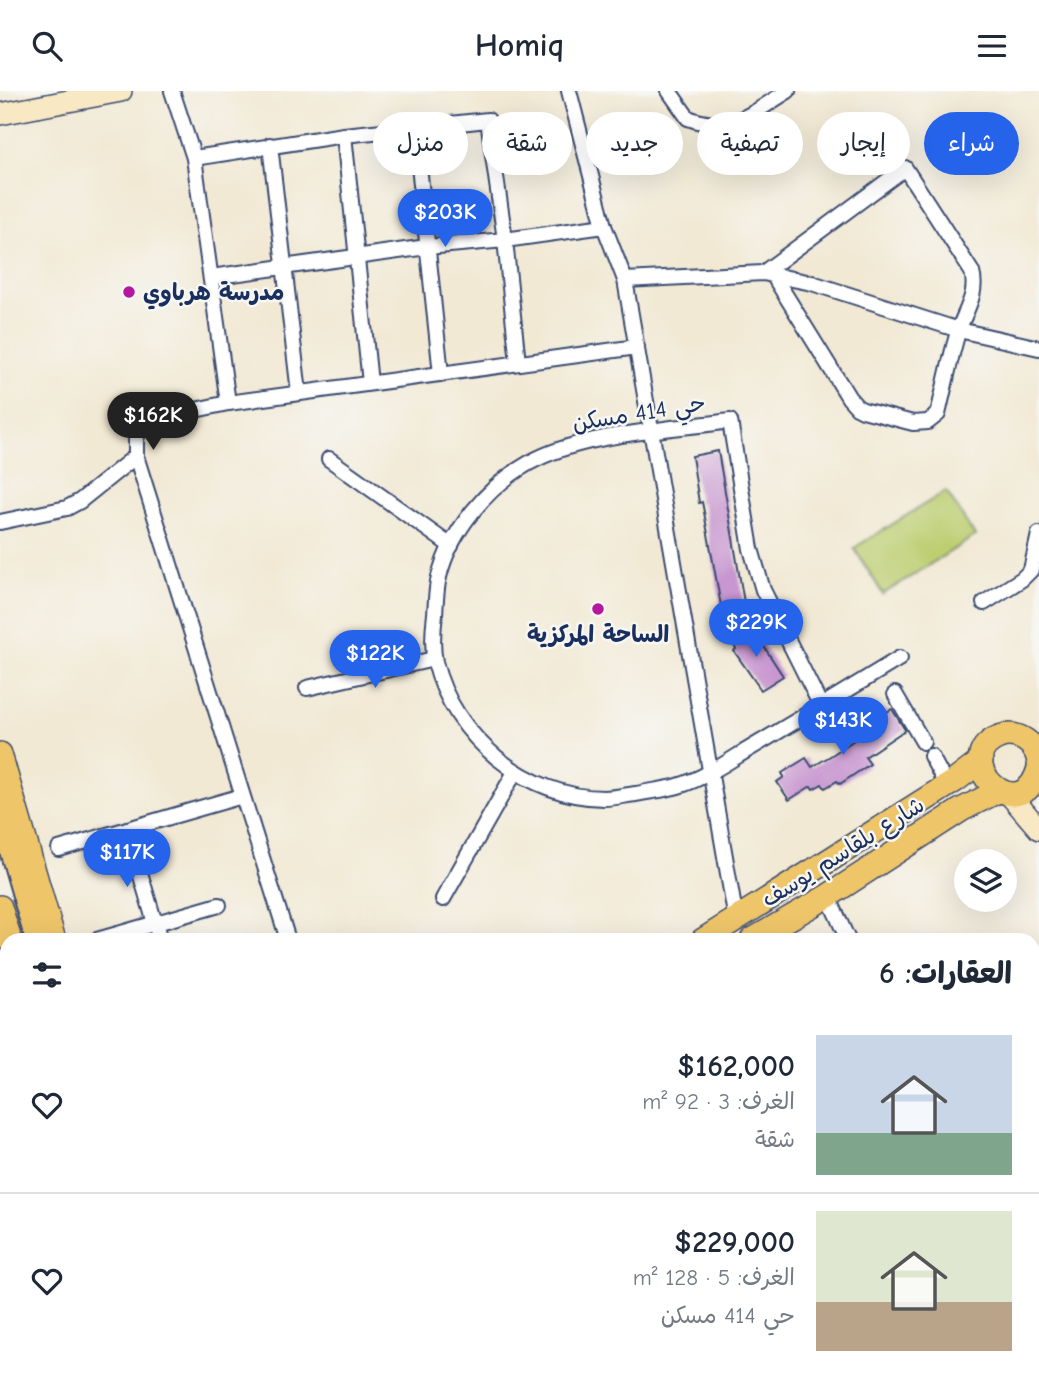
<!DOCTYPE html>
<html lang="ar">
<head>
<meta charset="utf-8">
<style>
	:root { --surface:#fff; --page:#f2f2f3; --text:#1f2937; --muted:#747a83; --line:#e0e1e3; --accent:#2563eb }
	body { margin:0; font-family:"Comic Neue","Playpen Sans Arabic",sans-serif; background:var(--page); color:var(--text); direction:rtl; height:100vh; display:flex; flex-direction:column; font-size:26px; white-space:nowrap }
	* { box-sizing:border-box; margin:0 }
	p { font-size:23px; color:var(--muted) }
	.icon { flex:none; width:38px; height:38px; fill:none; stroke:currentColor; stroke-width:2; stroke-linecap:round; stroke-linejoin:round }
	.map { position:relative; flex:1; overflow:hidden; direction:ltr }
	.panel { position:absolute; left:0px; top:842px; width:1040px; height:450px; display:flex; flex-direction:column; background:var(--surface); border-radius:21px 21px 0 0; box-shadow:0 7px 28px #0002; direction:rtl }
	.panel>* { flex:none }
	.guide { position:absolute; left:21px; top:21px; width:998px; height:63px; direction:rtl; display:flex; gap:14px }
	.buttons { position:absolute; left:954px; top:758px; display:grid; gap:14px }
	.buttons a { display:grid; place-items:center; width:63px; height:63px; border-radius:50%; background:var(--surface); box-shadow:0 7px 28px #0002; font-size:35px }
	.price { position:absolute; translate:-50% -60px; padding:0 16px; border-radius:24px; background:var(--accent); color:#fff; font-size:23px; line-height:46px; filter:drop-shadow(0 2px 4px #0008) }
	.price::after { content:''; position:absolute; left:50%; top:42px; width:21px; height:16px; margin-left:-10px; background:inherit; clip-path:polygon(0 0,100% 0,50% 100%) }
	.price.on { background:#222; color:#fff }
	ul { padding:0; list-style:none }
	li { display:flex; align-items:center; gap:21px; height:175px; padding:0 28px }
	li+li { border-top:2px solid var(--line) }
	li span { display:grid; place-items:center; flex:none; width:196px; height:140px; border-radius:0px; color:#555 }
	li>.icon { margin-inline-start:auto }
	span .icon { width:84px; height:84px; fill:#fffc; stroke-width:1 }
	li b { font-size:30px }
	h2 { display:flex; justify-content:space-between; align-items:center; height:84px; padding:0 28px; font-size:30px }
	.chip { padding:0 24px; border-radius:32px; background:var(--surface); box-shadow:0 7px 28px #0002; font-size:24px; line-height:63px }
	.chip.on { background:var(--accent); color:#fff }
	header { display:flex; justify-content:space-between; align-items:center; height:91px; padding:0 28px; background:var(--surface); font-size:32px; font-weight:700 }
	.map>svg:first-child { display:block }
	.green { fill:#bdce71; stroke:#6c7e68; stroke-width:2 }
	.building { fill:#c896d0 }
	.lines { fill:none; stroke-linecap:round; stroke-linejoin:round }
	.lane-casing { stroke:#3b4b70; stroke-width:10 }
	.street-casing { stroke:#3b4b70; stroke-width:18 }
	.secondary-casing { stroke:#3b4b70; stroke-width:24 }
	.primary-casing { stroke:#3b4b70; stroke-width:26 }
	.highway-casing { stroke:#3b4b70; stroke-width:30 }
	.lane { stroke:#fff; stroke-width:7 }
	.street { stroke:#fff; stroke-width:14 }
	.secondary { stroke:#f8e8c3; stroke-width:21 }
	.primary { stroke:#eec569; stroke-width:23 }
	.highway { stroke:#eec569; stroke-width:26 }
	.poi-dot { fill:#b5179e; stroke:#f6f6f2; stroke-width:2.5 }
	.labels { text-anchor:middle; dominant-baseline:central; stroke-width:5; stroke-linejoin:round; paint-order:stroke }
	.poi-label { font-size:23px; font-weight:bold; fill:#1b2f5e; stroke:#f6f6f2; text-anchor:start }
	.street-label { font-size:23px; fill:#1b2f5e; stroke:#f6f6f2 }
</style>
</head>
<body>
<header><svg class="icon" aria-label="menu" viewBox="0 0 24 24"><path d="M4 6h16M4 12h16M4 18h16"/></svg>Homiq<svg class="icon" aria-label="search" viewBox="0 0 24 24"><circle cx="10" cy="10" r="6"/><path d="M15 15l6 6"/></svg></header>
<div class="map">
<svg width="1039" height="1291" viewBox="0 0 1039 1291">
	<rect width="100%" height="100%" fill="#f6f6f2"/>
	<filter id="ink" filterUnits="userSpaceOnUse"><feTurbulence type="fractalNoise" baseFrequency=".0143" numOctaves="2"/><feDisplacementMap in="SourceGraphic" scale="14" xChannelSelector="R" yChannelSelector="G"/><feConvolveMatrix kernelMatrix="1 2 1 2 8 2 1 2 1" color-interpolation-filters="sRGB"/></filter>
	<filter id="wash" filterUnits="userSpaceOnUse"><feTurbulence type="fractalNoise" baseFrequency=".00686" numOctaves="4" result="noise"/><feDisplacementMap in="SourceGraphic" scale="28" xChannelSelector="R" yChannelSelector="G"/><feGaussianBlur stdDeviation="1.57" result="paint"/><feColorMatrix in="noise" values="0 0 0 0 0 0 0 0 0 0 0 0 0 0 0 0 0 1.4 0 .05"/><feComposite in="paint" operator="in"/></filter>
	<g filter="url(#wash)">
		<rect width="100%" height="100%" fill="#f2e9d4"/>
		<!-- green -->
		<g class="green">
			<polygon points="946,400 975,445 883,503 854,457"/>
			<polygon points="0,1162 5,1164 7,1171 7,1284 111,1285 113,1291 0,1291"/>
		</g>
		<g id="blocks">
			<!-- building -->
			<g class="building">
				<polygon points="718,360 746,523 723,526 704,421 702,411 699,412 692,365"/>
				<polygon points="752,537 783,585 761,599 734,560 736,558 731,550"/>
				<polygon points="885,618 887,621 892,618 905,639 865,666 870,673 840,693 837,690 825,697 822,693 813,698 811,695 789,709 777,691 784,686 782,682 806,667 812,676 832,664 854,649 851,644 862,637 861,634"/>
			</g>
		</g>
	</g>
	<g filter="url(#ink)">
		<use href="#blocks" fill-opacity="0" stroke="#3b4b70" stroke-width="2"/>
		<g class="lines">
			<!-- lane casing -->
			<g class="lane-casing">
				<g id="lane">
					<polyline points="0,888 7,880"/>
					<polyline points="0,971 7,970"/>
					<polyline points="0,976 3,990 0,998"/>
				</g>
			</g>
			<!-- street casing -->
			<g class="street-casing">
				<g id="street">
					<polyline points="172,0 194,67 228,312"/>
					<polyline points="569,0 604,135 625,189 736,829"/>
					<path d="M669 0 688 27C733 44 751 22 788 0"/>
					<polyline points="415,37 441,283"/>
					<polyline points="344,44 370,292"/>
					<polyline points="270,54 299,302"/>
					<polyline points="194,67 344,44 488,29 505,149 604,135"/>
					<path d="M763 182 905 77 972 181C978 203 966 218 959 238 950 266 945 295 938 323L928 331 913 332 863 319 857 316 849 307 773 184"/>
					<polyline points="211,186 427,156 505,149 518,272"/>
					<polyline points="625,189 763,182 812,192 959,239 1039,257"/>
					<path d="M730 330 751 458 763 499 821 615C794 631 766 648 739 664 720 676 699 689 678 695 664 699 650 700 636 703 626 704 615 707 604 707 527 707 453 646 435 571 432 556 433 538 435 523 436 511 436 498 439 486 450 440 488 395 529 372 582 342 669 339 730 330Z"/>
					<polyline points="329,368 451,455"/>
					<polyline points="0,431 67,417 80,410 136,365"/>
					<polyline points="984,512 1022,488 1031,479 1039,443"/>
					<polyline points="307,597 434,568"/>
					<polyline points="895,603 923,651"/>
					<polyline points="821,615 900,567"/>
					<polyline points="931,665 947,695"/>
					<polyline points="127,738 160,849"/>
					<polyline points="59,758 242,705"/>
					<polyline points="828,805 848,849"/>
					<polyline points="443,808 515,681"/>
					<polyline points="97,849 219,814"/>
					<polyline points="288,849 136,365 136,348 141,334 153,328 228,312 637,256"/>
					<polyline points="1032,1044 1039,1042"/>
					<polyline points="1032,1146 1039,1144"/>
					<polyline points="1032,1222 1039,1220"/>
					<polyline points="410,1284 411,1291"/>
					<polyline points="493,1284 494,1291"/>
					<polyline points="588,1284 589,1291"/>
					<polyline points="697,1284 699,1291"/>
					<polyline points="872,1284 874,1291"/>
					<polyline points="976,1284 978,1291"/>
				</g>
			</g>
			<!-- secondary casing -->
			<g class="secondary-casing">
				<g id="secondary">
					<polyline points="0,23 121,0"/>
					<polyline points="1008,702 1039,738"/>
				</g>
			</g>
			<!-- primary casing -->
			<g class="primary-casing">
				<g id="primary">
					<polyline points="0,663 54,849"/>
					<path d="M1039 672C1037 653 1018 639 999 646 946 667 1021 742 1039 677"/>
					<polyline points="0,816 10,849"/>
					<polyline points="703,849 956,689 981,670"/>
					<polyline points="752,849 828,805 961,719 998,700"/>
				</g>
			</g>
			<!-- highway casing -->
			<g class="highway-casing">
				<g id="highway">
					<polyline points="0,714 39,849"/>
					<polyline points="0,1056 7,1050"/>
					<polyline points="0,1083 7,1082"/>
					<polyline points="0,1119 7,1120"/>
					<polyline points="131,1284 132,1291"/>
					<polyline points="173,1284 174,1291"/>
				</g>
			</g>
			<!-- lane -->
			<use href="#lane" class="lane"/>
			<!-- street -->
			<use href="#street" class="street"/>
			<!-- secondary -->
			<use href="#secondary" class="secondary"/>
			<!-- primary -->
			<use href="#primary" class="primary"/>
			<!-- highway -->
			<use href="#highway" class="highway"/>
		</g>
	</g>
	<!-- markers -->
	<g class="poi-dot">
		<circle cx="129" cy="201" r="7"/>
		<circle cx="598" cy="518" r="7"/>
	</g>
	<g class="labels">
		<!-- poi labels -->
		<g class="poi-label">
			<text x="143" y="201">مدرسة هرباوي</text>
			<text x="598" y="543" text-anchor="middle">الساحة المركزية</text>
		</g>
		<!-- street labels -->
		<g class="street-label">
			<text transform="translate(639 322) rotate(-9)">حي 414 مسكن</text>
			<text transform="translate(843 761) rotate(-32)">شارع بلقاسم يوسف</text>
		</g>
	</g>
</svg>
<div class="buttons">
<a><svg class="icon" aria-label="layers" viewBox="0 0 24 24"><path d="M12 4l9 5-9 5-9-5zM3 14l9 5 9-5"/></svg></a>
</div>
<b class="price" style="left:445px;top:158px">$203K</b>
<b class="price on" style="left:153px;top:361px">$162K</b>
<b class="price" style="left:756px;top:568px">$229K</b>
<b class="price" style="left:375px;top:599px">$122K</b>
<b class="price" style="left:843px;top:666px">$143K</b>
<b class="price" style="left:127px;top:798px">$117K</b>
<div class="guide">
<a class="chip on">شراء</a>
<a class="chip">إيجار</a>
<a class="chip">تصفية</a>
<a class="chip">جديد</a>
<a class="chip">شقة</a>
<a class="chip">منزل</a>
</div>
<section class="panel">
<h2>العقارات: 6<svg class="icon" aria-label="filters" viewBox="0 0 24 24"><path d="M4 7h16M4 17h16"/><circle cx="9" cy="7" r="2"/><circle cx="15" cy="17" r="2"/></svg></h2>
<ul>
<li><span style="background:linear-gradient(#c9d6e8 70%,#7fa58c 0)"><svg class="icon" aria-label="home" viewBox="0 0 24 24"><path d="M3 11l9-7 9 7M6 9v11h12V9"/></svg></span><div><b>$162,000</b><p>الغرف: 3 · 92 m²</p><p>شقة</p></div><svg class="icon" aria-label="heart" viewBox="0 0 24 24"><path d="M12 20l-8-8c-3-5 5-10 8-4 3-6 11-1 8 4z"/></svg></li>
<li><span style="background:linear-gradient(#dfe7d0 65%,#b9a48a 0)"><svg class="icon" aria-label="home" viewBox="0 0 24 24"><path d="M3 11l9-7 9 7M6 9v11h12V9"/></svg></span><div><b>$229,000</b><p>الغرف: 5 · 128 m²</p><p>حي 414 مسكن</p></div><svg class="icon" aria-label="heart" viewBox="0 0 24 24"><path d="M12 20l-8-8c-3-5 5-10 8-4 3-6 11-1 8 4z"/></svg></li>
</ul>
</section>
</div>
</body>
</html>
